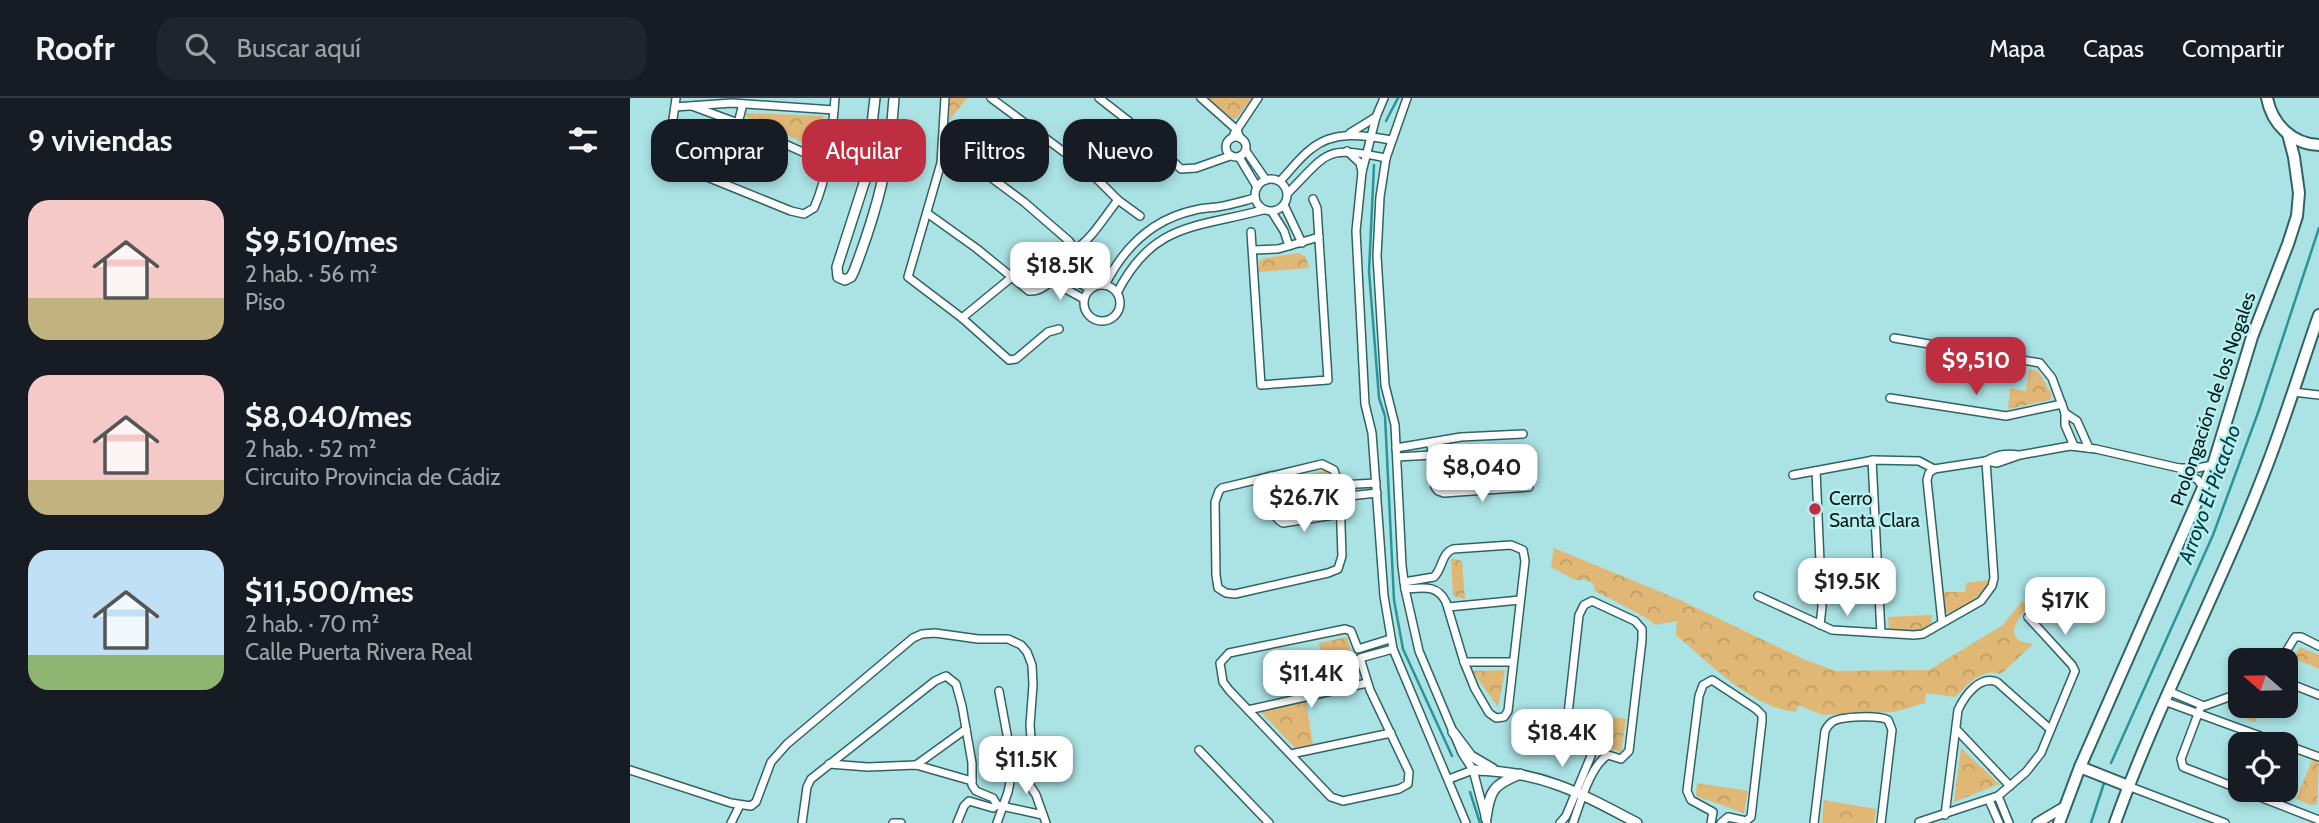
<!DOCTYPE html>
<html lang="es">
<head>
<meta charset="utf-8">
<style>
	:root { --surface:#171b24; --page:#20242c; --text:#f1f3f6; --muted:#9ea1a6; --line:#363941; --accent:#be2e41 }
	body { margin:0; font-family:Cabin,sans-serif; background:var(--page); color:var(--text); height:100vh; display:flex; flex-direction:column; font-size:26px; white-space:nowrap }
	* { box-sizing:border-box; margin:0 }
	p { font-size:23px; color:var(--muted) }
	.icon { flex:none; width:38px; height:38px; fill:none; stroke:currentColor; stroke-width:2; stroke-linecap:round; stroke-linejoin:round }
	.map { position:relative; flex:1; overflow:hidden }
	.sheet { display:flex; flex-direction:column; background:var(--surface); width:630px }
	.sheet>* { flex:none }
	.hud { position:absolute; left:21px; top:21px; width:665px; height:63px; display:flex; gap:14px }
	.needle { width:46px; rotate:290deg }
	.buttons { position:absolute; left:1598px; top:550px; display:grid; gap:14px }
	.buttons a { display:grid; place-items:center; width:70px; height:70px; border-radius:14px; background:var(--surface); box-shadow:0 4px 10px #0003; font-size:35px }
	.price { position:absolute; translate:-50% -60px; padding:0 16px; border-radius:14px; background:#fff; color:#222; font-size:23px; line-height:46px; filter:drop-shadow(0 2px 4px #0008) }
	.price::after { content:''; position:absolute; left:50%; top:42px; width:21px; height:16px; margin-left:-10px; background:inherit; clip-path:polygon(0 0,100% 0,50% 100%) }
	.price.selected { background:var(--accent); color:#fff }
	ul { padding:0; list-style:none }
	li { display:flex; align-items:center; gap:21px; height:175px; padding:0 28px }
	li span { display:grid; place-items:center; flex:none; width:196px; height:140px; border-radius:21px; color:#555 }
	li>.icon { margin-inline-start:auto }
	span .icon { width:84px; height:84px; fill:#fffc; stroke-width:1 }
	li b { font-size:30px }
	h2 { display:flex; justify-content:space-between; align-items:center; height:84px; padding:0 28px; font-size:30px }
	.tag { padding:0 24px; border-radius:21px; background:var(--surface); box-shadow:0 4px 10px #0003; font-size:24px; line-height:63px }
	.tag.selected { background:var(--accent); color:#fff }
	header { display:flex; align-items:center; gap:42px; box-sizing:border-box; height:98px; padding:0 35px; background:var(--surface); border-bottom:2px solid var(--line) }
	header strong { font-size:33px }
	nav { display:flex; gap:38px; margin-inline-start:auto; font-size:24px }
	.search { width:490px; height:63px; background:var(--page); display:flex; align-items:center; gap:18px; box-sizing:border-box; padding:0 24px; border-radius:21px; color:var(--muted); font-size:26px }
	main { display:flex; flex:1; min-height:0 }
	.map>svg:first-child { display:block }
	.park { fill:url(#park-crowns) }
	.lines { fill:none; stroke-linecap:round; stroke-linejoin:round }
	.stream { stroke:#2a9599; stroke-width:2.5 }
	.minor-casing { stroke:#2f6466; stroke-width:10 }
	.tertiary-casing { stroke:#2f6466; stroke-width:12 }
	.secondary-casing { stroke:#2f6466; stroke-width:14 }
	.minor { stroke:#fff; stroke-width:7 }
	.tertiary { stroke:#fff; stroke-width:9 }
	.secondary { stroke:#fff; stroke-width:10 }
	.poi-dot { fill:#be2e41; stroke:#b8eff1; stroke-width:2.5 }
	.labels { text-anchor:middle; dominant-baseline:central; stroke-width:5; stroke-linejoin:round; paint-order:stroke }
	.street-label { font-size:19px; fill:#04191a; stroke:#b8eff1 }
	.poi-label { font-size:19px; fill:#04191a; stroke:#b8eff1; text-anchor:start }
	.water-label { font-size:21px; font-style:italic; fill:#004042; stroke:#b8eff1 }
</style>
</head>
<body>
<header>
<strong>Roofr</strong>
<div class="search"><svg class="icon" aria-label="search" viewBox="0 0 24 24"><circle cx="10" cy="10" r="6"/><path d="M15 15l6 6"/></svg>Buscar aquí</div>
<nav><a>Mapa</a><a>Capas</a><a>Compartir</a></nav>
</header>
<main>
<section class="sheet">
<h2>9 viviendas<svg class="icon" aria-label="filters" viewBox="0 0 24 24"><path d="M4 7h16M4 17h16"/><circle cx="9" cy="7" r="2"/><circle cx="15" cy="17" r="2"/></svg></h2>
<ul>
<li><span style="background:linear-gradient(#f6c9c9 70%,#c2b280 0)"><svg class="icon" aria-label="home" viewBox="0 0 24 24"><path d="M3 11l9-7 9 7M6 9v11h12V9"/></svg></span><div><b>$9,510/mes</b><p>2 hab. · 56 m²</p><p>Piso</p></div></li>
<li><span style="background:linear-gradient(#f6c9c9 75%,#c2b280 0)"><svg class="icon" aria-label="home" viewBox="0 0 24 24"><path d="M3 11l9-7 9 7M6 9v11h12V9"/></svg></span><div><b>$8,040/mes</b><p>2 hab. · 52 m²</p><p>Circuito Provincia de Cádiz</p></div></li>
<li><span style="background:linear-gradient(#bfe0f5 75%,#8fb573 0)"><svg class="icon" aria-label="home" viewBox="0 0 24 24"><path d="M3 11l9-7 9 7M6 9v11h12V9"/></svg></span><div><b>$11,500/mes</b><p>2 hab. · 70 m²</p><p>Calle Puerta Rivera Real</p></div></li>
</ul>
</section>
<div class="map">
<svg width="1689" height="725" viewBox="0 0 1689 725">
	<defs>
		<pattern id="park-crowns" width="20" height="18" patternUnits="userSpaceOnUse" patternTransform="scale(1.75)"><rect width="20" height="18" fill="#e0b775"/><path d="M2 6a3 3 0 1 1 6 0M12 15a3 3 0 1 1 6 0" fill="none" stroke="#bf9d65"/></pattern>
	</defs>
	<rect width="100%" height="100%" fill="#abe2e4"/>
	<!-- park -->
	<g class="park">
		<polygon points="320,0 337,0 319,23"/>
		<polygon points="578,0 622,0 606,21 601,20"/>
		<polygon points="116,15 193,18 190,50 179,47 116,19"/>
		<polygon points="669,155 676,159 679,170 628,174 629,163 635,160"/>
		<polygon points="1399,271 1408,273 1422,297 1420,302 1378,311 1380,290 1396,293"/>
		<polygon points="827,347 827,389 813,390 809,348"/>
		<polygon points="700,372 703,410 651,419 648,383"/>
		<path d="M924 450 1050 502 1173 561 1205 573 1299 572 1373 527 1392 503 1397 509C1385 525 1373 543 1403 546L1371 576C1351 569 1338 587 1325 599L1296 595 1295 605 1264 614 1193 617 1168 607 1166 614C1120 609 1081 566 1046 537L1047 523 1025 527C1020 520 976 499 965 493L963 485 955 482H945L921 469Z"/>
		<polygon points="821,460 832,463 835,501 823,498"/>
		<path d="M1358 482C1355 500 1334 508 1319 516L1315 513 1313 494H1335L1336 485Z"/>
		<polygon points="1302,517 1301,527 1290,534 1259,532 1258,519"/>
		<polygon points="717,539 727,579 697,587 689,545"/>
		<polygon points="1670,549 1689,557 1689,571 1663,560"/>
		<polygon points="875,572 868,609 842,573"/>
		<polygon points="1610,603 1610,607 1632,607 1625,624 1605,616 1602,610"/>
		<polygon points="676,604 683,646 665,650 630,613"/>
		<polygon points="945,613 996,621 991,654 943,635"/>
		<polygon points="1331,650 1369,686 1324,704"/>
		<polygon points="1683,660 1689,666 1687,706 1681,707 1666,701"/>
		<polygon points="1067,685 1118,693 1114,715 1066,698"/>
		<polygon points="1194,702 1246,711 1244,725 1192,725"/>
	</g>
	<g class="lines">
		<!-- stream -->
		<g class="stream">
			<polyline points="756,23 768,0"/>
			<polyline points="744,67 739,173 749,300 755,318 764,502 773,551 822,658"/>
			<polyline points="1481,665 1583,437 1629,312 1689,130"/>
			<polyline points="840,694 850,725"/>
			<polyline points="1461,725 1475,682"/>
		</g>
		<!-- minor casing -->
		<g class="minor-casing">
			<g id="minor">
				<path d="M46 0C44 21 34 52 50 68L161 113 174 116 184 110C199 76 202 36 205 0"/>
				<polyline points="315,0 311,65 278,179 332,220 379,262 386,261 418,234 429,231"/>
				<polyline points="361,0 457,71 488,102 510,118"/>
				<polyline points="469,0 510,32 551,71 566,70 600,58"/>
				<polyline points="571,0 607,32 610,40"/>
				<polyline points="754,0 746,19 732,74 726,133 735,306 742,335 754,498 763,551 836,725"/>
				<polyline points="777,0 756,60 750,99 747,158 755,287 765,327 772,468 775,491 789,553 832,655 843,672 857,725"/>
				<polyline points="62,8 108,25 197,65"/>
				<polyline points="45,9 102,5 204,12"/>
				<polyline points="108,25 113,6"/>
				<polyline points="202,33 226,38 242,36"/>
				<polyline points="720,35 746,19"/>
				<polyline points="604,36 628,0"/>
				<circle cx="606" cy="49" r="10"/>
				<polyline points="241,46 259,48"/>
				<polyline points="313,46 324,52 394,104 439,143 445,151"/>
				<polyline points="199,50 218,48 240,51"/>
				<polyline points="616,53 636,82"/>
				<polyline points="717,53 730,65 732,74"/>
				<polyline points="609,59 627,89"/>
				<circle cx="641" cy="97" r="16"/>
				<path d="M650 83C660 73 669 60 681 51 704 32 734 37 761 42"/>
				<path d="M658 95C700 52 695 48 756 60"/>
				<polyline points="654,107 672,145"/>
				<polyline points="642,114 654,133 659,148"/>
				<path d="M297 115 346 150 399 193C420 195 433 165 445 151 460 144 477 115 488 102"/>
				<polyline points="621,134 631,287 698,282 687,110 683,101"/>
				<polyline points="623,152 648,151 689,139"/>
				<polyline points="427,173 460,191"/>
				<polyline points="421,183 454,201"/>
				<circle cx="472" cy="205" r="18"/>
				<path d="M475 187C494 149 523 121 565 112 572 110 580 110 587 109 600 107 613 103 625 100"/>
				<path d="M487 195C523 124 566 130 633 112"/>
				<polyline points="332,220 382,179"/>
				<polyline points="1264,240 1410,265 1422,280 1435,315 1435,327 1444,348"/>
				<polyline points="1663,294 1689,297"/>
				<polyline points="1260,300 1376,318 1432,306"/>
				<polyline points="1435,315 1447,323 1459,350"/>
				<polyline points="801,346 805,389 808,393 814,395 899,389"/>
				<polyline points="766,350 831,339 893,336"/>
				<polyline points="767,359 802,357"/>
				<polyline points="1242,362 1251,535"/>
				<path d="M1356 363C1367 357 1375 355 1388 357"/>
				<polyline points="1549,370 1568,382 1573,390"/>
				<polyline points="1186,373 1192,509 1190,527"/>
				<polyline points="1163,377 1244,362 1289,363 1304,371"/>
				<path d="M641 378C642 393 638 418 653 425L710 416"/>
				<polyline points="746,385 709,387 704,372 692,366 592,390 589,393 585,404 586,477 588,490 596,495 605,496 698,475 708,471 712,458 710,399 747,395"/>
				<path d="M774 484 804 479C813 470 811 456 823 451L881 447 893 452 895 463 878 613 874 619 866 620 859 615 845 591 834 564 816 504C807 486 793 490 775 491"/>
				<polyline points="1128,498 1202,532 1284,537 1293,536 1351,503 1362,488 1364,480 1356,363"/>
				<polyline points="818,509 890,502"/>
				<polyline points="1312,524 1297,382 1299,375 1304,371 1356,363 1367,365 1390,357 1440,348 1466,351 1549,370 1568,370 1583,367"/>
				<polyline points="760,541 728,551 721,533 715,531 599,555 590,565 593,584 599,592 701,699 713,703 769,691 778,686 779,674 740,592 730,560 763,551"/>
				<polyline points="1651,562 1665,539 1671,539 1689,548"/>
				<polyline points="834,564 882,564"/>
				<polyline points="1656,584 1689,597"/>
				<polyline points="1538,593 1574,608 1610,595"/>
				<polyline points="1534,603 1652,646"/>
				<polyline points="1571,608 1551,661 1553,669 1689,722"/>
				<polyline points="618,612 737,585"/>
				<polyline points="1326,631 1380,688"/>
				<polyline points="1656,647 1689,659"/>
				<polyline points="569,652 639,725"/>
				<polyline points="661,656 761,635"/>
				<polyline points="199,666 238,669 286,667 342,683"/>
				<polyline points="286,667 336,631"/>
				<polyline points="387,671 390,672 406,697 416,725"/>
				<polyline points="0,672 101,705 121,708 126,704 141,664 157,646 283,540 292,536 305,535 348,541 378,541 391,547 397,554 402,567 403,587 400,627 402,653 397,668 390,672"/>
				<polyline points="819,681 843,672"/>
				<polyline points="1498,688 1595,725"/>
				<polyline points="1368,698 1379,725"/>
				<polyline points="1359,702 1369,725"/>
				<path d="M1315 717 1328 612C1335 597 1350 577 1367 584L1420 631"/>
				<polyline points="1289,724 1368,698 1396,674 1411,655 1445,573 1442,567 1398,519"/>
				<polyline points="101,725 110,707"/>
				<polyline points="172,725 177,689 181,681 305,583 316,578 326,586 332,608 342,665 342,687 346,693 363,700 367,707"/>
				<polyline points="263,725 271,725"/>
				<polyline points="327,725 334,708 339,703 363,710 367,707 413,717"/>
				<polyline points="367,725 378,694 383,669 369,593"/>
				<path d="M930 725 936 718 961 658V651L940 637 937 625 949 517 954 507 962 503 1005 523 1012 531V542L999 653 991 661 978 657C960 668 950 706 943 725"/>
				<polyline points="1081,725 1083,714 1061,702 1057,693 1069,598 1073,587 1082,582 1126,611 1132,617 1132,623 1121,719 1116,723 1098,719 1091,725"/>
				<path d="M1184 725 1195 633C1197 629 1198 627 1202 624 1211 618 1249 617 1258 622L1262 632 1251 725"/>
			</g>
		</g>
		<!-- tertiary casing -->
		<g class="tertiary-casing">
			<g id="tertiary">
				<path d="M245 0 236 79 207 169 208 179 215 182 221 179 224 173C247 113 260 64 264 0"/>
				<polyline points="823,634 841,658 863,671"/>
				<path d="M843 672C910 673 949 694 1007 725"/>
				<path d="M856 720C860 692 863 687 890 676"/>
				<polyline points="1407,725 1434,709"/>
			</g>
		</g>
		<!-- secondary casing -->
		<g class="secondary-casing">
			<g id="secondary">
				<path d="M1637 0C1642 26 1662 46 1689 47"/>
				<polyline points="1450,669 1498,688"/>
				<polyline points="1429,725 1450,669 1583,367 1622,239 1658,146 1667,118 1669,95 1664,59 1658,36"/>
				<path d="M1485 725C1526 610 1584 502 1629 388 1652 332 1669 274 1689 217"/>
			</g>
		</g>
		<!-- minor -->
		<use href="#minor" class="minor"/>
		<!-- tertiary -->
		<use href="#tertiary" class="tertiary"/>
		<!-- secondary -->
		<use href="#secondary" class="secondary"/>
	</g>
	<!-- markers -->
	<circle class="poi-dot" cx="1185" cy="411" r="7"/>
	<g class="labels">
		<!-- street labels -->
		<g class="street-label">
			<text transform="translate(1583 301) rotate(-71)">Prolongación de los Nogales</text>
		</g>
		<!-- poi labels -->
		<g class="poi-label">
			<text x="1199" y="400">Cerro<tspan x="1199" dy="22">Santa Clara</tspan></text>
		</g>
		<!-- water labels -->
		<g class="water-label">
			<text transform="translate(1579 396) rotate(-70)">Arroyo El Picacho</text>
		</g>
	</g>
</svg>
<div class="buttons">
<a><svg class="needle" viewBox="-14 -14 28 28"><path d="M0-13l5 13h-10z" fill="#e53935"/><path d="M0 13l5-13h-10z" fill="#9ea1a6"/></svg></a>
<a><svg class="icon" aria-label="locate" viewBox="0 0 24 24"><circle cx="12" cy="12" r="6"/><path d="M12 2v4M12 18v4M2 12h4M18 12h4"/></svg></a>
</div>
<b class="price" style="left:430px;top:204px">$18.5K</b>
<b class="price selected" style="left:1346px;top:299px">$9,510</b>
<b class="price" style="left:852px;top:406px">$8,040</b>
<b class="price" style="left:674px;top:436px">$26.7K</b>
<b class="price" style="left:1217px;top:520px">$19.5K</b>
<b class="price" style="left:1435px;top:539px">$17K</b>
<b class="price" style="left:681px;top:612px">$11.4K</b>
<b class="price" style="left:932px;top:671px">$18.4K</b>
<b class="price" style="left:396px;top:698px">$11.5K</b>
<div class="hud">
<a class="tag">Comprar</a>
<a class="tag selected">Alquilar</a>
<a class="tag">Filtros</a>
<a class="tag">Nuevo</a>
</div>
</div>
</main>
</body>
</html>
